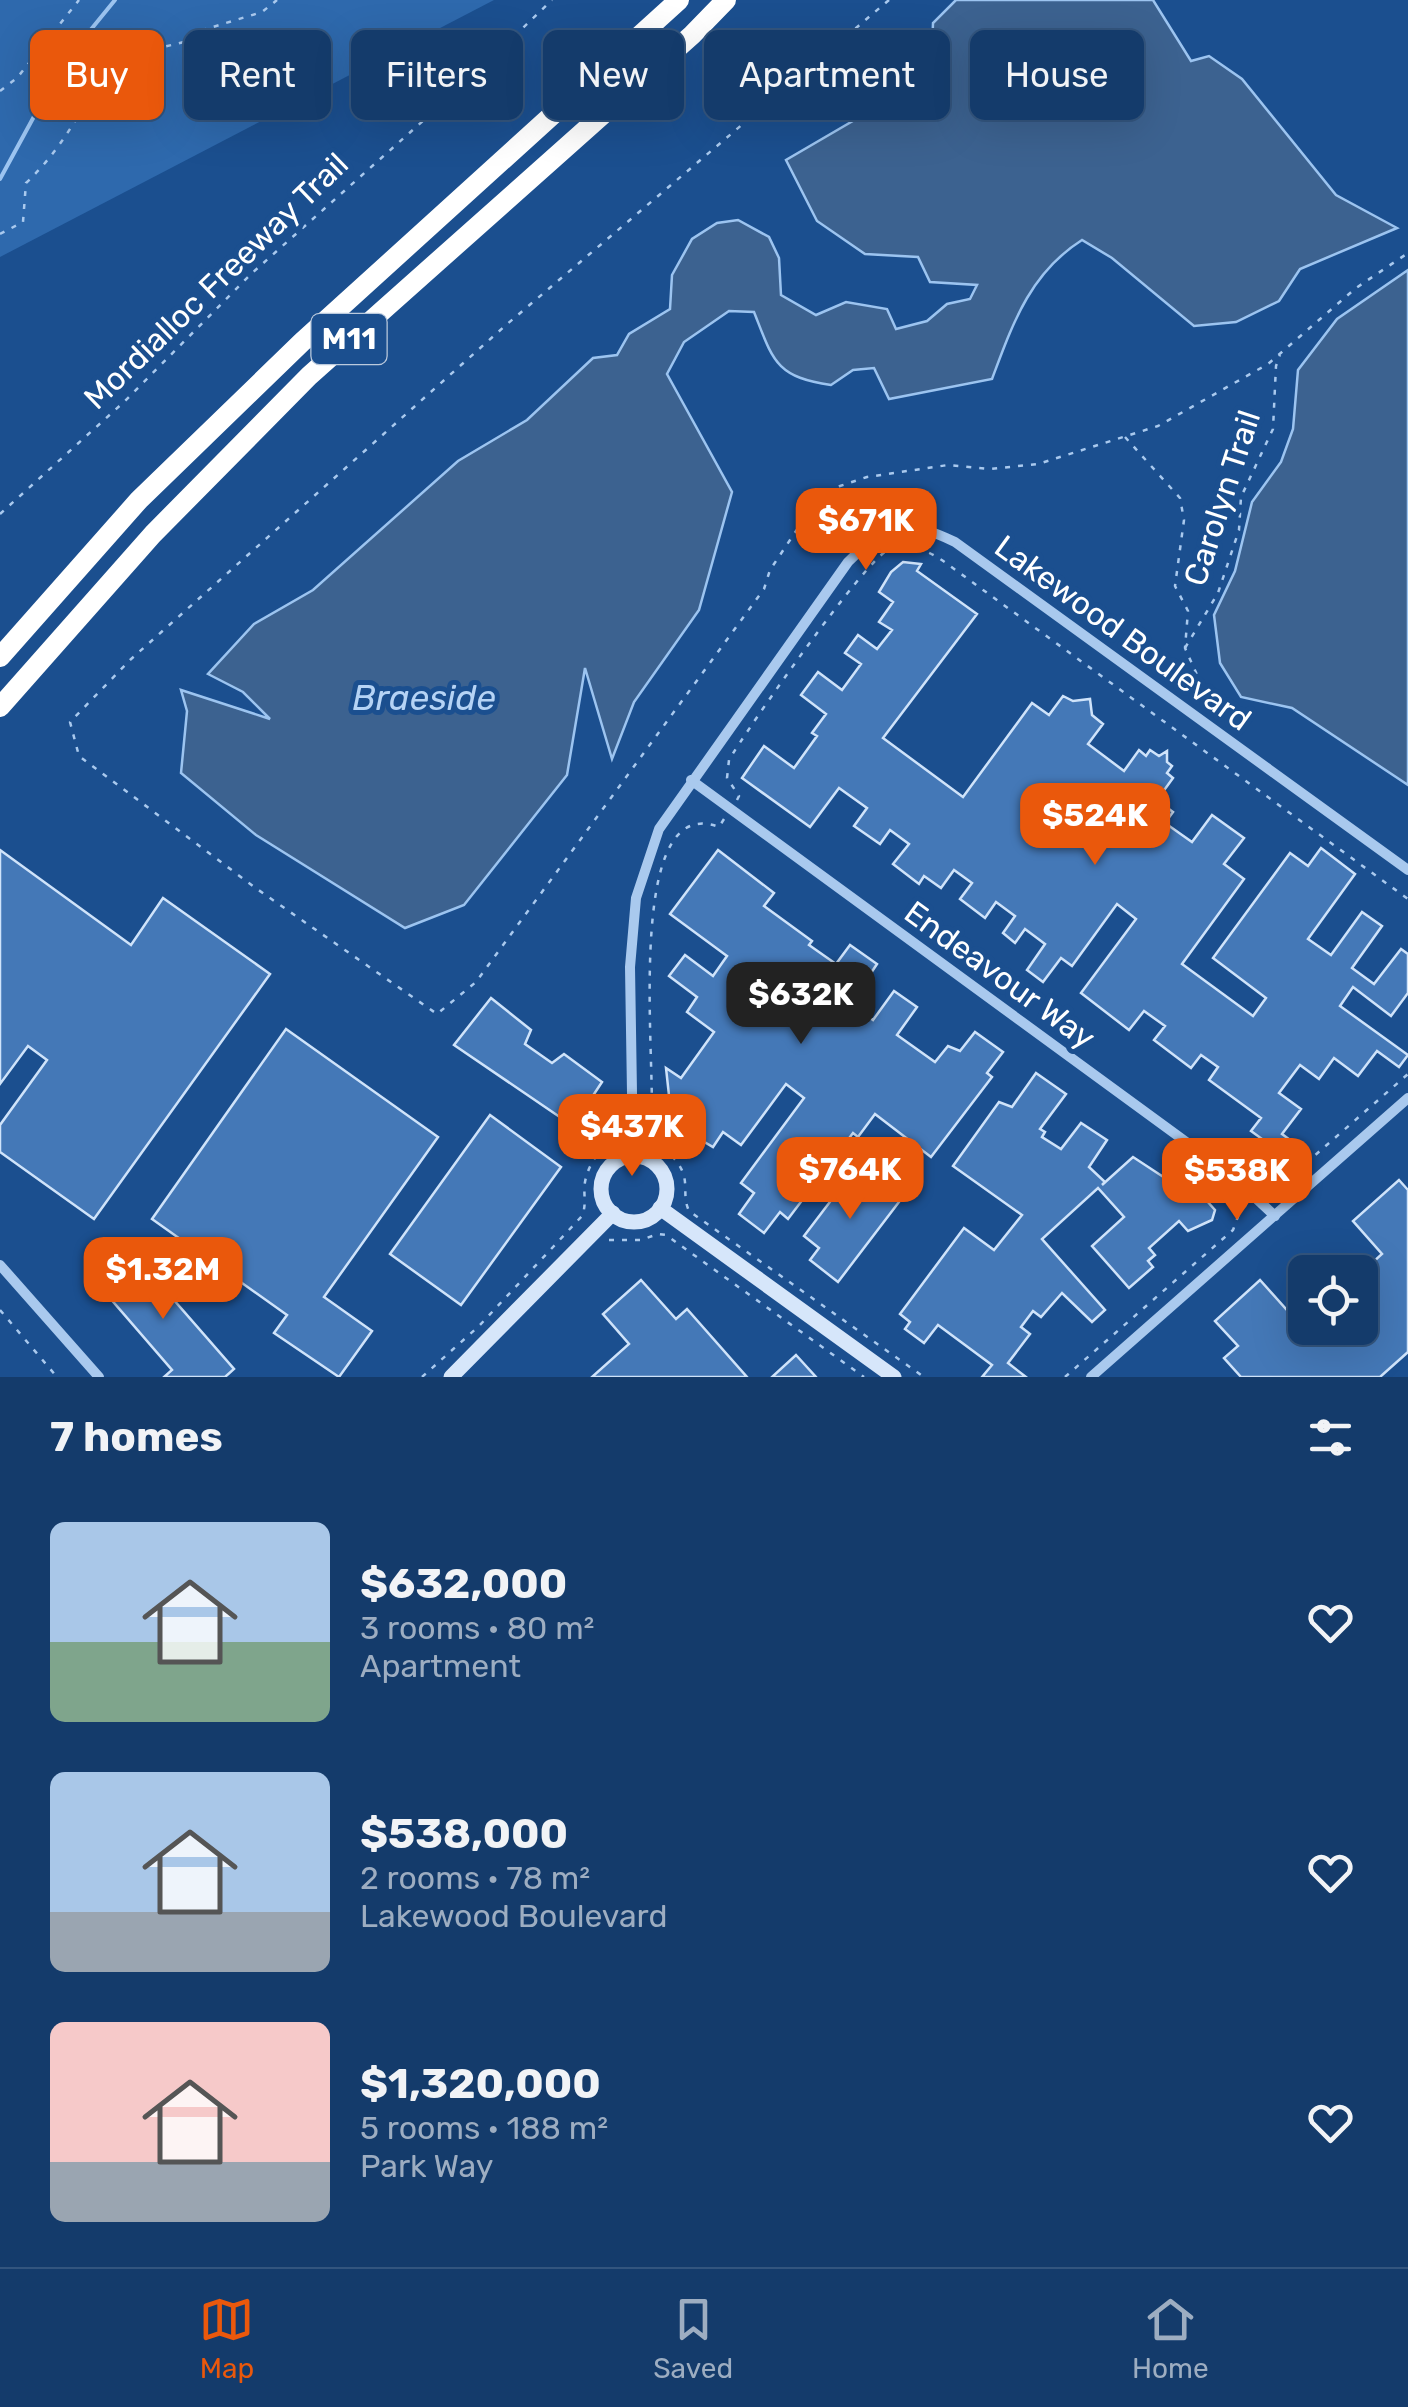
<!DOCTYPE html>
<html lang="en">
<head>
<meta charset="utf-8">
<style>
	:root { --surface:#143b6b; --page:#1d4271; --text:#f1f3f6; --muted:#9dadc1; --line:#33557e; --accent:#ea580c }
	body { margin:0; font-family:Rubik,sans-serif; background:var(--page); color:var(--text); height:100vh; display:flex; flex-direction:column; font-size:38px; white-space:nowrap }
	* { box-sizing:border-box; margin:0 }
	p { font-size:32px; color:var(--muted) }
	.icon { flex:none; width:55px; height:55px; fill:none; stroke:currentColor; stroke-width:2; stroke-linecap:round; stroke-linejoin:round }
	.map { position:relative; height:1377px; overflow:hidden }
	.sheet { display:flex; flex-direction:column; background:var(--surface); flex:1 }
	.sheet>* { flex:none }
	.banner { position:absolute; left:30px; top:30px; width:1350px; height:90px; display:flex; gap:20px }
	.fabs { position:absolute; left:1288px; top:1255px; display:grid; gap:20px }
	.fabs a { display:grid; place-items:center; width:90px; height:90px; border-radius:15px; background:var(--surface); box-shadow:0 10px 40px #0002,0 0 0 2px var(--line); font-size:50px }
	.price { position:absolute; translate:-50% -85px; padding:0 22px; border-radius:20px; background:var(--accent); color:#fff; font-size:32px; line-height:65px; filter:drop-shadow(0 2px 5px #0008) }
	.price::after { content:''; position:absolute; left:50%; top:60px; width:30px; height:22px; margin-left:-15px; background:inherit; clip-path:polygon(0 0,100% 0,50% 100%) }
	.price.selected { background:#222; color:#fff }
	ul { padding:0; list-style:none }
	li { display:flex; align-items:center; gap:30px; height:250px; padding:0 50px }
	li span { display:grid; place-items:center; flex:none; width:280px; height:200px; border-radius:15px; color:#555 }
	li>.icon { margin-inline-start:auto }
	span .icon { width:120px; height:120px; fill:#fffc; stroke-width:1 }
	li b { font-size:42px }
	h2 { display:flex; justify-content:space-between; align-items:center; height:120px; padding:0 50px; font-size:42px }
	.chip { padding:0 35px; border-radius:15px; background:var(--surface); box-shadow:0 10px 40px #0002,0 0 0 2px var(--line); font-size:35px; line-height:90px }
	.chip.selected { background:var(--accent); color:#fff }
	.dock { display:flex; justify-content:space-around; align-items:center; height:140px; border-top:2px solid var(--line); background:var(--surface); font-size:28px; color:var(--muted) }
	.dock a { display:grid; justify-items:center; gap:5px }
	.dock .selected { color:var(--accent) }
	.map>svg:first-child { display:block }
	.green { fill:#2e69ad }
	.water { fill:#3c6290; stroke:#9cc4f0; stroke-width:2.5 }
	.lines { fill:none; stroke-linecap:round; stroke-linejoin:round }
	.stream { stroke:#9cc4f0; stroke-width:4 }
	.building { fill:#4478b7; stroke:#cfe3fa; stroke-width:2.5 }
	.path { stroke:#a9c9ee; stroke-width:2.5; stroke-dasharray:5 8; stroke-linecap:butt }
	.street { stroke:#a9c9ee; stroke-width:10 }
	.secondary { stroke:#d6e6fa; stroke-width:15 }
	.highway { stroke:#fff; stroke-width:20 }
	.labels { text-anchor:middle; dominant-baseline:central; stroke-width:10; stroke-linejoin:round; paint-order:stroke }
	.shield { fill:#1b4f8f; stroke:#bbcadd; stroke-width:2.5 }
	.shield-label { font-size:30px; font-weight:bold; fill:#fff }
	.street-label { font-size:32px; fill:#fff; stroke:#1b4f8f }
	.water-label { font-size:35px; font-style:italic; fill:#b5d3f5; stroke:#1b4f8f }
</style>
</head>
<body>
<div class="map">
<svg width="1408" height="1377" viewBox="0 0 1408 1377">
	<rect width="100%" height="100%" fill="#1b4f8f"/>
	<!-- green -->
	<polygon class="green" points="0,0 494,0 0,257"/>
	<!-- water -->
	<g class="water">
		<path d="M956 0H1153L1191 61 1209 56 1242 79 1336 195 1397 228 1300 269 1279 301 1236 322 1194 326 1112 258 1082 240C1030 273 1013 323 992 379L889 399 874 368 853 370 831 385C775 377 773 360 754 312L729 311 684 342 667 374 732 492 699 610 634 702 612 759 585 668 567 775 464 905 405 928 256 835 181 773 187 711 181 690 270 719 243 692 208 674 254 624 313 590 458 461 527 420 593 358 617 355 629 334 670 309 672 275 692 239 717 223 738 220 769 237 779 258 781 295 816 315 846 302 887 309 896 329 927 321 947 304 970 299 977 285 930 282 918 257 865 254 817 221 786 160 858 118H909L932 51 933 23Z"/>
		<polygon points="1408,270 1408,785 1292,708 1241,697 1220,663 1214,615 1235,571 1252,502 1281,462 1293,429 1298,370 1337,319"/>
	</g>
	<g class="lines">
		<!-- stream -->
		<polyline class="stream" points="0,179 62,65 115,0"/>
	</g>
	<!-- building -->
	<g class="building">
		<polygon points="903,562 921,564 917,571 977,614 883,738 963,797 1032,703 1049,715 1063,696 1073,701 1090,699 1092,715 1103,724 1088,744 1124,771 1139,750 1146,756 1150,750 1159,756 1167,751 1167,762 1172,766 1167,773 1173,778 1157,800 1173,812 1165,823 1192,842 1212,815 1244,838 1224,864 1244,879 1182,964 1253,1016 1266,998 1213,958 1290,853 1308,866 1321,848 1355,874 1308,939 1331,955 1362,912 1382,926 1352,968 1374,984 1401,949 1408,954 1408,993 1391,1016 1353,987 1340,1006 1408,1055 1399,1067 1377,1051 1358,1076 1334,1058 1319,1079 1300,1065 1279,1093 1301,1109 1282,1134 1294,1143 1288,1150 1280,1152 1251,1131 1261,1118 1209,1080 1218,1067 1201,1055 1191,1068 1154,1040 1165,1026 1144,1011 1129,1030 1081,993 1136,919 1117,904 1072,966 1061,958 1043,982 1027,970 1045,944 1025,929 1015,943 1003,933 1015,916 996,902 985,918 960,899 972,883 954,870 941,888 924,876 919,884 893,864 909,844 890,830 880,844 854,826 867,808 839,788 810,827 742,778 764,746 794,768 817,736 812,733 826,714 801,695 818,672 842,690 861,664 845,653 858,635 877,649 892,630 879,622 893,602 879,592 891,572"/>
		<polygon points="0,850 131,945 163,898 270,974 94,1219 0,1152 0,1125 47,1060 28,1046 0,1084"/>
		<polygon points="718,850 774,893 764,906 812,941 809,945 836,964 850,945 877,964 865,982 871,987 856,1008 873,1020 894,991 917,1007 897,1035 935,1062 948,1046 960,1051 975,1032 1003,1052 987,1073 992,1077 931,1157 875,1114 858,1137 853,1133 788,1219 780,1212 764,1233 739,1214 754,1193 741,1183 804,1098 786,1084 741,1145 723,1132 713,1147 672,1123 666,1068 681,1078 714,1032 687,1012 697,997 669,976 685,955 713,976 727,956 670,914"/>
		<polygon points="491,998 531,1030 525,1044 552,1063 564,1054 602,1082 573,1126 454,1045"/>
		<polygon points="286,1029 438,1137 324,1297 372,1331 339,1377 274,1333 287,1315 152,1219"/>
		<polygon points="1036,1073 1066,1094 1040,1129 1045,1132 1042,1137 1061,1149 1081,1123 1107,1140 1089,1167 1105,1182 1102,1185 1133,1157 1197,1199 1206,1200 1215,1210 1212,1220 1188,1231 1179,1221 1149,1248 1155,1255 1148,1261 1153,1267 1129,1288 1092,1246 1124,1217 1098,1188 1042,1239 1105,1310 1092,1322 1062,1293 1041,1317 1033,1311 1021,1327 1030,1334 1008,1363 1026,1377 982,1377 992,1365 938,1325 924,1343 905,1329 910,1322 900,1314 964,1228 994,1250 1022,1215 953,1166 999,1102 1012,1107"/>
		<polygon points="490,1115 561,1167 461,1305 390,1254"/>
		<polygon points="858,1165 902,1198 838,1282 810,1260 819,1248 804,1236"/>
		<polygon points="1399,1180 1408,1190 1408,1352 1380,1377 1241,1377 1224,1358 1238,1346 1215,1321 1260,1280 1303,1328 1360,1328 1360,1274 1382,1254 1353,1221"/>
		<polygon points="132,1252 234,1369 225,1377 164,1377 172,1370 97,1283"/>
		<polygon points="641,1280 676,1319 687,1309 747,1377 592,1377 629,1344 603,1314"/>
		<polygon points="796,1355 816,1377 772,1377"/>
	</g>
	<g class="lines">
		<!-- path -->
		<g class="path">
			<polyline points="889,0 506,325 130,660 70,722 79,756 257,889 437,1014 476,982 764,589 770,570 806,516 819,499 840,486 867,477 948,465 990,469 1038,464 1158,426 1268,364 1356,288 1408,253"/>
			<polyline points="0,91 17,78 79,0"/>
			<path d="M0 234 23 222 26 183C63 148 85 105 109 60L184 42 203 30 262 12 277 0"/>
			<polyline points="1125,437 1180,498 1184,520 1175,586 1188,611 1185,648 1210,704"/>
			<polyline points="0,514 125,401 251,274 461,87 552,0"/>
			<polyline points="1185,648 1218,593 1239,530 1241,497 1273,429 1276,366 1280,355"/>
			<path d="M737 800 739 796 727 778 729 760C747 729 865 560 888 550 909 541 929 551 946 563L1408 899"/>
			<path d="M724 819 719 827C617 788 661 1096 650 1136 662 1148 679 1158 684 1176 687 1189 683 1198 689 1211L924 1377"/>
			<polyline points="1263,1188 1272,1179 1289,1178 1408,1074"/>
			<polyline points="609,1240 641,1240 658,1234 666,1235 864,1377"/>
			<polyline points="0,1310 57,1377"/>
			<path d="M422 1377 479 1326 582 1216C587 1204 583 1194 585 1182 588 1164 603 1142 621 1138"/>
			<polyline points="1065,1377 1233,1230 1240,1211 1247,1204"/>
		</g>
		<!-- street -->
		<g class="street">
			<polyline points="691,780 1230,1174 1275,1216"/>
			<path d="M633 1156 630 967 636 898 659 829 848 562C887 523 905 518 955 542L1408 870"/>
			<polyline points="0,1265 99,1377"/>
			<polyline points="1091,1377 1408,1098"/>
		</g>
		<!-- secondary -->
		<g class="secondary">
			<circle cx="634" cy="1189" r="33"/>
			<polyline points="660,1208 894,1377"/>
			<polyline points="451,1377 613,1213"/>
		</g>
		<!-- highway -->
		<g class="highway">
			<polyline points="0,657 139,500 302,342 679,0"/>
			<polyline points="0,707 153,534 309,376 692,35 726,0"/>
		</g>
	</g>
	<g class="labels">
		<!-- shield labels -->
		<rect class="shield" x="311.5" y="314" width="75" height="50" rx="8"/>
		<g class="shield-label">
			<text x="349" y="339">M11</text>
		</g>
		<!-- street labels -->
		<g class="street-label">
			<text transform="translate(216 281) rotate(-44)">Mordialloc Freeway Trail</text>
			<text transform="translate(1222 498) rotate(-72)">Carolyn Trail</text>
			<text transform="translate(1123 633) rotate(36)">Lakewood Boulevard</text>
			<text transform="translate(1000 975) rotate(36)">Endeavour Way</text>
		</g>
		<!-- water labels -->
		<g class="water-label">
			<text x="424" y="698">Braeside</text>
		</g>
	</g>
</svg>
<div class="fabs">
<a><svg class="icon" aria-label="locate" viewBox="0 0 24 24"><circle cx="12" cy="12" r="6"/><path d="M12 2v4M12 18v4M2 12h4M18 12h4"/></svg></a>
</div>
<b class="price" style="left:866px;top:573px">$671K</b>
<b class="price" style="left:1095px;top:868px">$524K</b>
<b class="price selected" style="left:801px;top:1047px">$632K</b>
<b class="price" style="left:632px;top:1179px">$437K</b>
<b class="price" style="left:850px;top:1222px">$764K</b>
<b class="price" style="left:1237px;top:1223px">$538K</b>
<b class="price" style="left:163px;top:1322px">$1.32M</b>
<div class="banner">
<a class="chip selected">Buy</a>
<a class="chip">Rent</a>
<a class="chip">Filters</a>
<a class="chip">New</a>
<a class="chip">Apartment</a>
<a class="chip">House</a>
</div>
</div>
<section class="sheet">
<h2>7 homes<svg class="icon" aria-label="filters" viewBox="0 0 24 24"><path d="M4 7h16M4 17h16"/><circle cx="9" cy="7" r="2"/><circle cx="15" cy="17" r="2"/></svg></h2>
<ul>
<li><span style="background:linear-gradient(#a9c7e8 60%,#7fa58c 0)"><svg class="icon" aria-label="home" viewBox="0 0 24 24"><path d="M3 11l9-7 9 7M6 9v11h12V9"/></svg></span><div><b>$632,000</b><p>3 rooms · 80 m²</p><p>Apartment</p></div><svg class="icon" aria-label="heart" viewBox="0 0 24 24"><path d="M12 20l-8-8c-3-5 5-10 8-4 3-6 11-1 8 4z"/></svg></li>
<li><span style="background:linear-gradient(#a9c7e8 70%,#9aa5b1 0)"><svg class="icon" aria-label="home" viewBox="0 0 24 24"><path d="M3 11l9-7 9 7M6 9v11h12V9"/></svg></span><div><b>$538,000</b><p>2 rooms · 78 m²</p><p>Lakewood Boulevard</p></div><svg class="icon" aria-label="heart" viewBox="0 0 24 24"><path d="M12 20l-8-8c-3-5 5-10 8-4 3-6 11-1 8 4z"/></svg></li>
<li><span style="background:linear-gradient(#f6c9c9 70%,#9aa5b1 0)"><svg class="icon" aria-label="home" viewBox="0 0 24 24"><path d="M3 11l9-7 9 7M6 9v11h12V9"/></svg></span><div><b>$1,320,000</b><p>5 rooms · 188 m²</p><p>Park Way</p></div><svg class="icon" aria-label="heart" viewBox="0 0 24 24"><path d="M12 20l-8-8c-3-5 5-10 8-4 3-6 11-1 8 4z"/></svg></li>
</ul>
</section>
<nav class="dock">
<a class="selected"><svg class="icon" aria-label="map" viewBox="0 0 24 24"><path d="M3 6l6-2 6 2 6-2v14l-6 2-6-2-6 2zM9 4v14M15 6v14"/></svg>Map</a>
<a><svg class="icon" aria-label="saved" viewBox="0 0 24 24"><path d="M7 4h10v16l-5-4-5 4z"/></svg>Saved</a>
<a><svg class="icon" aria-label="home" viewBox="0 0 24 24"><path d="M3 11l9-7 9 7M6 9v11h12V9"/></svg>Home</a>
</nav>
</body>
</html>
